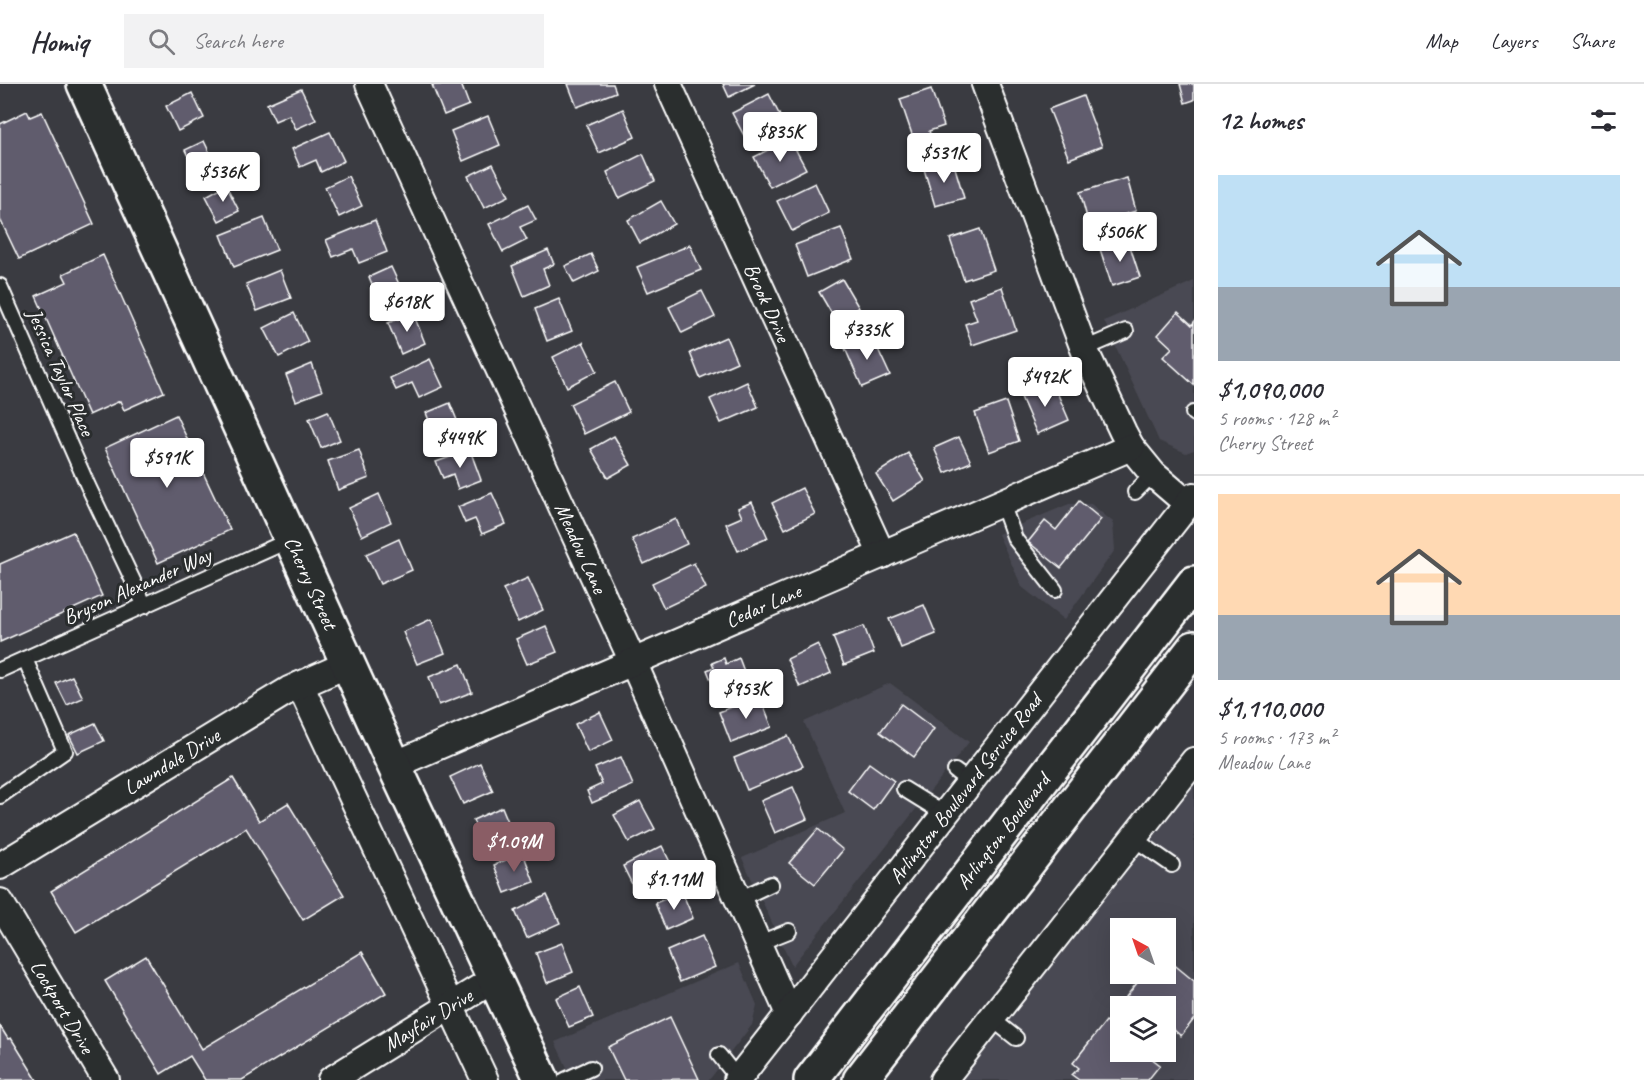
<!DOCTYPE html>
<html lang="en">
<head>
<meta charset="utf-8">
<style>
	:root { --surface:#fff; --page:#f2f2f3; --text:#2b2b33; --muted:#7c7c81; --line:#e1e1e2; --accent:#8a5d65 }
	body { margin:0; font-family:Caveat,sans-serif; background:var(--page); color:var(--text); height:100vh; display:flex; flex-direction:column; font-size:22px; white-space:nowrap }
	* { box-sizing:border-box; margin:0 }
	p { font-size:20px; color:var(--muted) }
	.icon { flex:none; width:33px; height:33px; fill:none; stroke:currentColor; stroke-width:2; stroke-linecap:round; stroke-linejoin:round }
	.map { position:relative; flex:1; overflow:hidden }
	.details { display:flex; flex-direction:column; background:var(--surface); width:450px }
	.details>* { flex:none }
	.needle { width:39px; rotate:320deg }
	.tools { position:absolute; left:1110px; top:834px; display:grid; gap:12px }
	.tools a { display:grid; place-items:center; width:66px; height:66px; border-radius:0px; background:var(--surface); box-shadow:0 6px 24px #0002; font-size:30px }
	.price { position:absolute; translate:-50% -51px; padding:0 14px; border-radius:6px; background:#fff; color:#222; font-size:20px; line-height:39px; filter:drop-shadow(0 2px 3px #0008) }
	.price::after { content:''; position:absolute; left:50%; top:36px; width:18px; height:14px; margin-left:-9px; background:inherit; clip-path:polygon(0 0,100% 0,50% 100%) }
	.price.active { background:var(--accent); color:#fff }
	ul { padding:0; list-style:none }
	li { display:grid; align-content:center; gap:12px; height:318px; padding:0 24px }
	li+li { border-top:2px solid var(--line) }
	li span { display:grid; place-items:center; height:186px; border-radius:0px; color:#555 }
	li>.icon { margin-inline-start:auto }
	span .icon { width:108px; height:108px; fill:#fffc; stroke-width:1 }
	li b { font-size:26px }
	h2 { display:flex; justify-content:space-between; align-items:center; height:72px; padding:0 24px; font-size:26px }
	header { display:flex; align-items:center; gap:36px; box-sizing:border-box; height:84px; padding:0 30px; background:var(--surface); border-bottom:2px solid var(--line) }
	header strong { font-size:28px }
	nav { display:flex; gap:33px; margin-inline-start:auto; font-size:21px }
	.search { width:420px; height:54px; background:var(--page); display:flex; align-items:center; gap:15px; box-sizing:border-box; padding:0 21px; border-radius:0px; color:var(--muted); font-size:22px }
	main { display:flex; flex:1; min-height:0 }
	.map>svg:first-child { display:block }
	.built { fill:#494952; fill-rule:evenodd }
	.building { fill:#605c6d; stroke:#fff; stroke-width:1.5 }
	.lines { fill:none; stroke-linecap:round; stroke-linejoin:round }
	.lane-casing { stroke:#fff; stroke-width:18 }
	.street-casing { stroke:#fff; stroke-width:30 }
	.secondary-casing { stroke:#fff; stroke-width:38 }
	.highway-casing { stroke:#fff; stroke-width:38 }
	.lane { stroke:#2a2d2e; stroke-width:14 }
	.street { stroke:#2a2d2e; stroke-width:26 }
	.secondary { stroke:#2a2d2e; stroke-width:33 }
	.highway { stroke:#2a2d2e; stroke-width:33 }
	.labels { text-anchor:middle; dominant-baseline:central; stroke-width:6; stroke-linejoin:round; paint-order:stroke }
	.street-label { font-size:21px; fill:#fff; stroke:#2a2d2e }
</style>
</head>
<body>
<header>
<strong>Homiq</strong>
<div class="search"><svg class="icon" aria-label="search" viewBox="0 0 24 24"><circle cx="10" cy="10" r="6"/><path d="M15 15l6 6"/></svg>Search here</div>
<nav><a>Map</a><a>Layers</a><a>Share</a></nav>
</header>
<main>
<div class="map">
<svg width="1194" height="996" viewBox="0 0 1194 996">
	<rect width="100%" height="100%" fill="#3a3b41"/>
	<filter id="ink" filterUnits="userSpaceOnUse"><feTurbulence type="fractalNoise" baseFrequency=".0167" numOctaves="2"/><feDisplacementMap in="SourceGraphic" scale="12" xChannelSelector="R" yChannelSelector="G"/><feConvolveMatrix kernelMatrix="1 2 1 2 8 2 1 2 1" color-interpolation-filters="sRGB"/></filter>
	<g filter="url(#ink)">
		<!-- built -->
		<g class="built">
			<polygon points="1194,197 1194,366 1186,369 1159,357 1104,237"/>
			<polygon points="1069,420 1091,420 1113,438 1115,466 1064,536 1022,503 998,450"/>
			<polygon points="890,599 969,658 792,882 742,774 845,729 804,638"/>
			<path d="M1194 693V996H957ZM1120 844H1166V890H1120ZM1120 922H1166V968H1120Z"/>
			<polygon points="739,879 757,921 752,941 709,996 573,996 555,958"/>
		</g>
		<!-- building -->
		<g class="building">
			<polygon points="461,0 469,21 444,31 432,1"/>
			<polygon points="568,0 613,0 616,8 577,23"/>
			<polygon points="723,0 755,0 729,13"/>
			<polygon points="1180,0 1194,0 1194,16 1185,19"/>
			<polygon points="301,5 316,36 296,45 289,31 275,37 267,20"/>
			<polygon points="931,5 944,42 929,47 934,62 918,68 900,15"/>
			<polygon points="192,9 204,34 178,47 166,22"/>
			<polygon points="769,10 783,38 747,57 732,29"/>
			<polygon points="1083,12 1102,62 1069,75 1049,25"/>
			<polygon points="623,25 635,53 599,69 586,41"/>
			<polygon points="27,27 30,33 42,28 94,140 19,175 0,135 0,40"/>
			<polygon points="488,32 500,61 463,77 451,47"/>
			<polygon points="330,48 344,77 321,88 316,76 300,83 292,65"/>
			<polygon points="790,55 806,85 770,103 754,73"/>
			<polygon points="204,57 217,84 198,93 185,66"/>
			<polygon points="643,70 655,97 619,114 607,88"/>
			<polygon points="953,77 964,114 935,122 924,85"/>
			<polygon points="493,80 509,112 484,124 468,92"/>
			<polygon points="348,92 362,122 339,133 325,103"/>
			<polygon points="1127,94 1136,127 1089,141 1080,108"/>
			<polygon points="815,99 829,129 792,147 777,117"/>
			<polygon points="226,101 239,127 219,137 206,112"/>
			<polygon points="661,117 674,140 640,159 628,136"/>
			<polygon points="528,121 536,136 520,143 527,156 503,168 489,140"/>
			<polygon points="264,134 277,166 234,183 221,151"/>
			<polygon points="375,136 387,168 359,179 353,165 333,173 326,156"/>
			<polygon points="841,144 853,175 807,193 795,161"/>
			<polygon points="980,145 994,186 964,196 950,155"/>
			<polygon points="1128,156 1140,193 1112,202 1100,165"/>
			<polygon points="690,161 701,186 648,208 637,183"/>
			<polygon points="548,166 554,180 543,185 549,201 524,212 512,182"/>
			<polygon points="591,170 599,187 574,199 565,182"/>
			<polygon points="103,171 164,308 124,326 120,317 89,331 36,212 67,198 63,190"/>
			<polygon points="391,183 405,213 382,224 369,193"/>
			<polygon points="280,186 291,214 257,227 246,200"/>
			<polygon points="842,195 859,224 836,237 819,208"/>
			<polygon points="1002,203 1016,246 972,261 965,240 977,236 969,215"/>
			<polygon points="702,207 715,233 682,249 669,223"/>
			<polygon points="559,215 572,247 547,257 535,225"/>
			<polygon points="1178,228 1192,241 1194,238 1194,301 1163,273 1172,264 1158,251"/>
			<polygon points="294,229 308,258 279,273 264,244"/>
			<polygon points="413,229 425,259 401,270 388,239"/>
			<polygon points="871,250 890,291 862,303 844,262"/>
			<polygon points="726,253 737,278 700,294 690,269"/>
			<polygon points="583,258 597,287 567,303 553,273"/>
			<polygon points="430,275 443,303 419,314 412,299 396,306 390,294"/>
			<polygon points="312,280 322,307 296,317 286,291"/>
			<polygon points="615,298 629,328 584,350 570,320"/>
			<polygon points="747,298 758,323 721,339 710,315"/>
			<polygon points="1053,299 1069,336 1037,350 1021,313"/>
			<polygon points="1006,318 1019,357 989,368 975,329"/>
			<polygon points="450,319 463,351 439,361 426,329"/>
			<polygon points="328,327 340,356 321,364 309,335"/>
			<polygon points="176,331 230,446 158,479 105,364"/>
			<polygon points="614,352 631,381 608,394 591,365"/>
			<polygon points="959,353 971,378 945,389 934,364"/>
			<polygon points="359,366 369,394 338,406 328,377"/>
			<polygon points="470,366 481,396 458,405 453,390 443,394 436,378"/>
			<polygon points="908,369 925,397 893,417 876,390"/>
			<polygon points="802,404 815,430 785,445 772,419"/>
			<polygon points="492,409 506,440 482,450 475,435 465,439 458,423"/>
			<polygon points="379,410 391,438 362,452 349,424"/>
			<polygon points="1079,417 1101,435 1061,484 1028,458 1045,437 1056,446"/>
			<polygon points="752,418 768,454 738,467 726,440 742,433 738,424"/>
			<polygon points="676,435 687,460 644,480 632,455"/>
			<polygon points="73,448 102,512 0,558 0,480"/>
			<polygon points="399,455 412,486 380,500 366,470"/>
			<polygon points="694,479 706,504 664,524 652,499"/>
			<polygon points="528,494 543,526 518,538 503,505"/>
			<polygon points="924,521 936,550 901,564 889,535"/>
			<polygon points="431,535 445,569 417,580 403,548"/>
			<polygon points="546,542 557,568 527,580 516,555"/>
			<polygon points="864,542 874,569 844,581 833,553"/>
			<polygon points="818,560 831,589 800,603 787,575"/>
			<polygon points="724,574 726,580 739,574 748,598 717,611 707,586 714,583 712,579"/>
			<polygon points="461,580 472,608 439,621 429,593"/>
			<polygon points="72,592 83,614 67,621 56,599"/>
			<polygon points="760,612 772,643 731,659 719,628"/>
			<polygon points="901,620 934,645 914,673 880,648"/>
			<polygon points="600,628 613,656 588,668 575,640"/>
			<polygon points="95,639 104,657 78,669 69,651"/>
			<polygon points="788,652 803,682 747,706 734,674"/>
			<polygon points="621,673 633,701 592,719 587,707 602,700 595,684"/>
			<polygon points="480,679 493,707 463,720 450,693"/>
			<polygon points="869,679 894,697 873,726 848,707"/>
			<polygon points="233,694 259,737 288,719 344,811 303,836 246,744 76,848 51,807"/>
			<polygon points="793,703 807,735 775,749 761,717"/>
			<polygon points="640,717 655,745 629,758 614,731"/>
			<polygon points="502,723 514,752 485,765 473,736"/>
			<polygon points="818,745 843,766 815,800 789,779"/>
			<polygon points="662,762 675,788 636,808 623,782"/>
			<polygon points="523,769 534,798 505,809 494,781"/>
			<polygon points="682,808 693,834 666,846 655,819"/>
			<polygon points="547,811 560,839 527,854 515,827"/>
			<polygon points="702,852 715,883 680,898 667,867"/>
			<polygon points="562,859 573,888 547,899 536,869"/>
			<polygon points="362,868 386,909 242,996 205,996 190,972 161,990 105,897 146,872 202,965"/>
			<polygon points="1166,874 1194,897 1194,935 1181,952 1173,945 1166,955 1166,922 1127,922 1131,917 1126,913 1144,890 1166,890"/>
			<polygon points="580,903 593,933 569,943 556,914"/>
			<polygon points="1120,931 1120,968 1156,968 1151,974 1160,981 1148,996 1079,996 1072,991 1079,984 1073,979 1106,937 1112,942"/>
			<polygon points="670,933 699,995 624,996 608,963"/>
			<polygon points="0,942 8,955 11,954 37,996 0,996"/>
		</g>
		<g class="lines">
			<!-- lane casing -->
			<g class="lane-casing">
				<g id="lane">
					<polyline points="0,202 88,402 145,522"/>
					<polyline points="1084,265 1126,247"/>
					<polyline points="1193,329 1194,330"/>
					<polyline points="1135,408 1153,390"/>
					<polyline points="1002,419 1015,455 1055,506"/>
					<polyline points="0,586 292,455"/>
					<polyline points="955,687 971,699"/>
					<polyline points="904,705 946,731"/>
					<polyline points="0,712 65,667 25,575"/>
					<polyline points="1133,754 1172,781"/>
					<polyline points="739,815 771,800"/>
					<polyline points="759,859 789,847"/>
					<polyline points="992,935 1016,954"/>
					<polyline points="719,971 738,995"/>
					<polyline points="565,996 591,984"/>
				</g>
			</g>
			<!-- street casing -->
			<g class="street-casing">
				<g id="street">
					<path id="s1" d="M369 0 633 578 789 930"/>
					<path id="s2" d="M668 0 882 471"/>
					<polyline points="985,0 1084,265 1123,348 1131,363 1153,390 1188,420"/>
					<polyline points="300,601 485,996"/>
					<path id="s3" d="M394 681 1131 363"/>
					<path id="s4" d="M0 782 289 606 348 580"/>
					<path id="s5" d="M0 818 106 996"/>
					<path id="s6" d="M331 996 494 895"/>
					<path id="s7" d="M737 996 1194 412"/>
					<polyline points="943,996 1194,677"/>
				</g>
			</g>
			<!-- secondary casing -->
			<g class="secondary-casing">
				<g id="secondary">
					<path id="s8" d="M84 0 394 681 542 996"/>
				</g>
			</g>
			<!-- highway casing -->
			<g class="highway-casing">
				<g id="highway">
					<path id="s9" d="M811 996 1194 499"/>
					<polyline points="860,996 1194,564"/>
				</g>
			</g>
			<!-- lane -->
			<use href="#lane" class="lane"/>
			<!-- street -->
			<use href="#street" class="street"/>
			<!-- secondary -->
			<use href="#secondary" class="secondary"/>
			<!-- highway -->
			<use href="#highway" class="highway"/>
		</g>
	</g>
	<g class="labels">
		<!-- street labels -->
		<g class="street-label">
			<text stroke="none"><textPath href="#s2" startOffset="240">Brook Drive</textPath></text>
			<text transform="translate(61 288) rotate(66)">Jessica Taylor Place</text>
			<text stroke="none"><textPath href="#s1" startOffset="510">Meadow Lane</textPath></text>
			<text stroke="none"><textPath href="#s8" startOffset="548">Cherry Street</textPath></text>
			<text transform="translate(137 502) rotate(-24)">Bryson Alexander Way</text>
			<text stroke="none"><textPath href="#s3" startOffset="402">Cedar Lane</textPath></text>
			<text stroke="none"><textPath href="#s4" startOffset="201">Lawndale Drive</textPath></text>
			<text stroke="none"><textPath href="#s7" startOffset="370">Arlington Boulevard Service Road</textPath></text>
			<text stroke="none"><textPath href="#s9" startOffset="314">Arlington Boulevard</textPath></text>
			<text stroke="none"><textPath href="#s5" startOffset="122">Lockport Drive</textPath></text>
			<text stroke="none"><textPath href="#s6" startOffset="114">Mayfair Drive</textPath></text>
		</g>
	</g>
</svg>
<div class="tools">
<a><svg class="needle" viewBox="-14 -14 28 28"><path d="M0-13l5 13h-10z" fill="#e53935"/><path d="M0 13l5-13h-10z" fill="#7c7c81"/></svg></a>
<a><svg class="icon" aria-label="layers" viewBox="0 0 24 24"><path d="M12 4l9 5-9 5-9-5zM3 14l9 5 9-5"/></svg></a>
</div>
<b class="price" style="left:780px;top:79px">$835K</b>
<b class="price" style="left:944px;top:100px">$531K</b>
<b class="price" style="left:223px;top:119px">$536K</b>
<b class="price" style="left:1120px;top:179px">$506K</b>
<b class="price" style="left:407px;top:249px">$618K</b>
<b class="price" style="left:867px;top:277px">$335K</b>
<b class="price" style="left:1045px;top:324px">$492K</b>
<b class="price" style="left:460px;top:385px">$449K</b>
<b class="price" style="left:167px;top:405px">$591K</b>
<b class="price" style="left:746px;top:636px">$953K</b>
<b class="price active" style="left:514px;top:789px">$1.09M</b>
<b class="price" style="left:674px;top:827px">$1.11M</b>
</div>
<section class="details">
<h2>12 homes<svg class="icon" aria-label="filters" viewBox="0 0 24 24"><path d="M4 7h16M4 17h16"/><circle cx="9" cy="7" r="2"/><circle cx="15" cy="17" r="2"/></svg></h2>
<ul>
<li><span style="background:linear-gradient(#bfe0f5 60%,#9aa5b1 0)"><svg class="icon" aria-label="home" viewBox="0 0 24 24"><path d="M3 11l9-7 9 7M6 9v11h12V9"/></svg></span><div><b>$1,090,000</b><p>5 rooms · 128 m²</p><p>Cherry Street</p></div></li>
<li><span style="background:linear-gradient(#ffd9b3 65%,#9aa5b1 0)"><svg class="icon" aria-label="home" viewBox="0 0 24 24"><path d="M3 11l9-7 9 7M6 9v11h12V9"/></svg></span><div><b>$1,110,000</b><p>5 rooms · 173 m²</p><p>Meadow Lane</p></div></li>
</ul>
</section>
</main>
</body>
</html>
